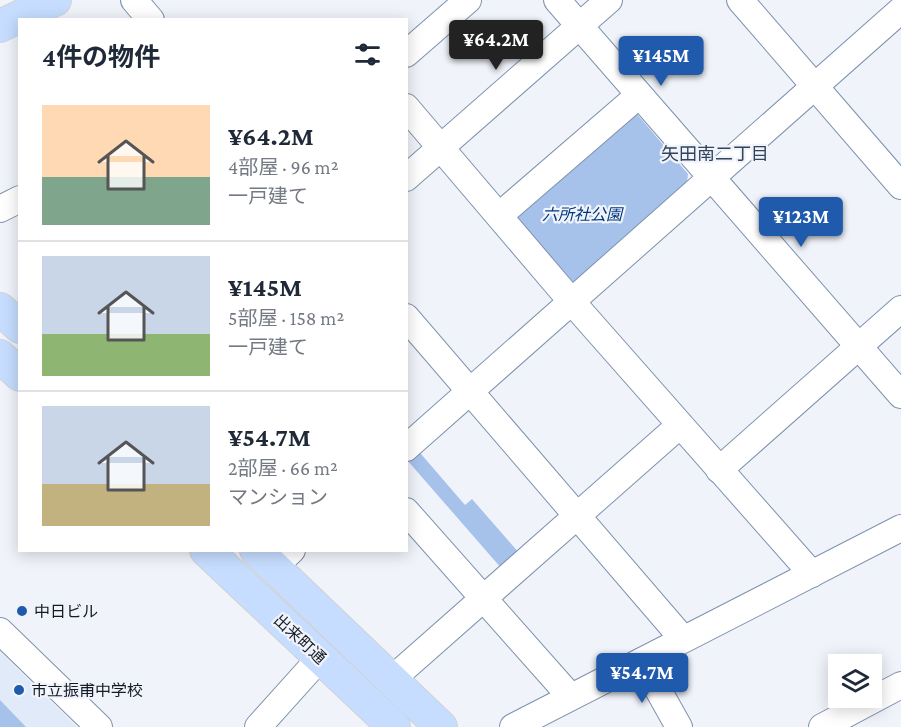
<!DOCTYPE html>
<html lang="ja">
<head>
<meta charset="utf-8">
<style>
	:root { --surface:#fff; --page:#f6f6f7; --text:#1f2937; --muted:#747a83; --line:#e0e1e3; --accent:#205aac }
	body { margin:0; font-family:"Crimson Pro","Noto Sans JP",serif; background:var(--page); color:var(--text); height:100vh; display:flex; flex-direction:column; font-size:22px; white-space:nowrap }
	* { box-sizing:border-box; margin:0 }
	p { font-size:20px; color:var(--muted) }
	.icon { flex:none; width:33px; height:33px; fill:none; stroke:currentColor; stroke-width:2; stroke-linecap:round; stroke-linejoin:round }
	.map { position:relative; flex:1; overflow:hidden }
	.sheet { position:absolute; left:18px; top:18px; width:390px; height:534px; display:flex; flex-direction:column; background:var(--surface); border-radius:0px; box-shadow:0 3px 15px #0003 }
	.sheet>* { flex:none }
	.fabs { position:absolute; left:828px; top:654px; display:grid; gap:12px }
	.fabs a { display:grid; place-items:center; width:54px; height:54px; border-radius:0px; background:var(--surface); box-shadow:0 3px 15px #0003; font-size:30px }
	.price { position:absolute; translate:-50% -51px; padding:0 14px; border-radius:6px; background:var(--accent); color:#fff; font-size:20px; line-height:39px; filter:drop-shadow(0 2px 3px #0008) }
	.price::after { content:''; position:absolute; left:50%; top:36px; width:18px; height:14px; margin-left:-9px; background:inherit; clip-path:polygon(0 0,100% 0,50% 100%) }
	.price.on { background:#222; color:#fff }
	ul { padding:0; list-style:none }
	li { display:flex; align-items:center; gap:18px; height:150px; padding:0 24px }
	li+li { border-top:2px solid var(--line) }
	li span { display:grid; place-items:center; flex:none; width:168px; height:120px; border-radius:0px; color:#555 }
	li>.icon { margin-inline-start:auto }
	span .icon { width:72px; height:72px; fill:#fffc; stroke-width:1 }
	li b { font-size:26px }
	h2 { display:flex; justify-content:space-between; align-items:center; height:72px; padding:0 24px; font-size:26px }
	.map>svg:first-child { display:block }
	.built { fill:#e0eaf9 }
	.green { fill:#a6c2eb }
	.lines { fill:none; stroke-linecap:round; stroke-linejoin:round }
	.minor-casing { stroke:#7f92ae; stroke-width:28 }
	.major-casing { stroke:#d0d1d4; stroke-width:34 }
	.minor { stroke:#fff; stroke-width:26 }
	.major { stroke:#c6ddff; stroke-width:32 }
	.poi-dot { fill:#205aac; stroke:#f0f4fa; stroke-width:2 }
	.labels { text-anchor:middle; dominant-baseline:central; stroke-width:4.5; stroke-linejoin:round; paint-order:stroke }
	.park-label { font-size:16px; font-style:italic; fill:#00367e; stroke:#f0f4fa }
	.poi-label { font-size:16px; fill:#141b26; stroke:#f0f4fa; text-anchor:start }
	.street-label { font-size:16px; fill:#141b26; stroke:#f0f4fa }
	.neighbourhood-label { font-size:18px; fill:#32435c; stroke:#f0f4fa }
</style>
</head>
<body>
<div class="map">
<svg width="901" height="727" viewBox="0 0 901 727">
	<rect width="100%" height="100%" fill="#f0f4fa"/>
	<!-- built -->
	<polygon class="built" points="0,652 77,727 0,727"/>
	<!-- green -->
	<g class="green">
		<polygon points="637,114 688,174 687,183 572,283 513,220 514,212"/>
		<polygon points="415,447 465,505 472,499 520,554 502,569 407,460"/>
		<polygon points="0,700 26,727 0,727"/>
	</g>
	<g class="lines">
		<!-- minor casing -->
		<g class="minor-casing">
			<g id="minor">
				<polyline points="134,0 151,20"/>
				<polyline points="557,0 901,395"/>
				<polyline points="740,0 901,186"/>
				<polyline points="406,54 468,0"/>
				<polyline points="406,107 572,302 812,574"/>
				<polyline points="406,178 609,0"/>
				<polyline points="0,209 20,199"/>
				<polyline points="500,215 639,95"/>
				<polyline points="406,317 683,639"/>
				<polyline points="406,448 901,10"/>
				<polyline points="719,470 901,309"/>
				<polyline points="406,511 570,696"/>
				<polyline points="274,567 292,550"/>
				<polyline points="0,631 99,727"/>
				<polyline points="642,661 679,727"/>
				<polyline points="391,680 680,425"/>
				<polyline points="258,727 320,658"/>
				<polyline points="513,727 901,528"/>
				<polyline points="822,727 901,685"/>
			</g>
		</g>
		<!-- major casing -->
		<g class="major-casing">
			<g id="major">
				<polyline points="0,26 55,0"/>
				<polyline points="0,309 20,327"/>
				<polyline points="0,356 20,375"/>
				<polyline points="206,550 394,727"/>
				<polyline points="256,550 441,727"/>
			</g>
		</g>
		<!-- minor -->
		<use href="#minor" class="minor"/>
		<!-- major -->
		<use href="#major" class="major"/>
	</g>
	<!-- markers -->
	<g class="poi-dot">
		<circle cx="22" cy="611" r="6"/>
		<circle cx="19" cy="690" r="6"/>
	</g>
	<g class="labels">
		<!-- park labels -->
		<g class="park-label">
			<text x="582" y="214">六所社公園</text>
		</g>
		<!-- poi labels -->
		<g class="poi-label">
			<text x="34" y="611">中日ビル</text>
			<text x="31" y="690">市立振甫中学校</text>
		</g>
		<!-- street labels -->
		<g class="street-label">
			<text transform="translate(300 639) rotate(43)">出来町通</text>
		</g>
		<!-- neighbourhood labels -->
		<g class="neighbourhood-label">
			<text x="715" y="154">矢田南二丁目</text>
		</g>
	</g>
</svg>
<div class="fabs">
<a><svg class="icon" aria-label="layers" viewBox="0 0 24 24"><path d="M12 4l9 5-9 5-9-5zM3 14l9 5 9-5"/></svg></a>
</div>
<b class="price on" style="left:496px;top:71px">¥64.2M</b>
<b class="price" style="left:661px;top:87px">¥145M</b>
<b class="price" style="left:801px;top:248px">¥123M</b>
<b class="price" style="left:642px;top:704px">¥54.7M</b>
<section class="sheet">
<h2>4件の物件<svg class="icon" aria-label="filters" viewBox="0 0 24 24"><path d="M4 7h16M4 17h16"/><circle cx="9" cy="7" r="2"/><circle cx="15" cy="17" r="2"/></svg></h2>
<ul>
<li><span style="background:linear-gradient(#ffd9b3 60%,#7fa58c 0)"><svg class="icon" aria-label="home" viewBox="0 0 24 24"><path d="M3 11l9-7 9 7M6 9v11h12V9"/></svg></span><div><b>¥64.2M</b><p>4部屋 · 96 m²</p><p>一戸建て</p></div></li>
<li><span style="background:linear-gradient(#c9d6e8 65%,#8fb573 0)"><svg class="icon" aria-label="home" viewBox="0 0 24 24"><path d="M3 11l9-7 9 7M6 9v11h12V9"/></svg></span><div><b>¥145M</b><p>5部屋 · 158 m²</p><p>一戸建て</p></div></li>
<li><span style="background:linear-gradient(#c9d6e8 65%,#c2b280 0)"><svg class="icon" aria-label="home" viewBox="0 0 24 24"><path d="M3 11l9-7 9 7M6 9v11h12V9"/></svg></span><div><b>¥54.7M</b><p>2部屋 · 66 m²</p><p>マンション</p></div></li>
</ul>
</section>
</div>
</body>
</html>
